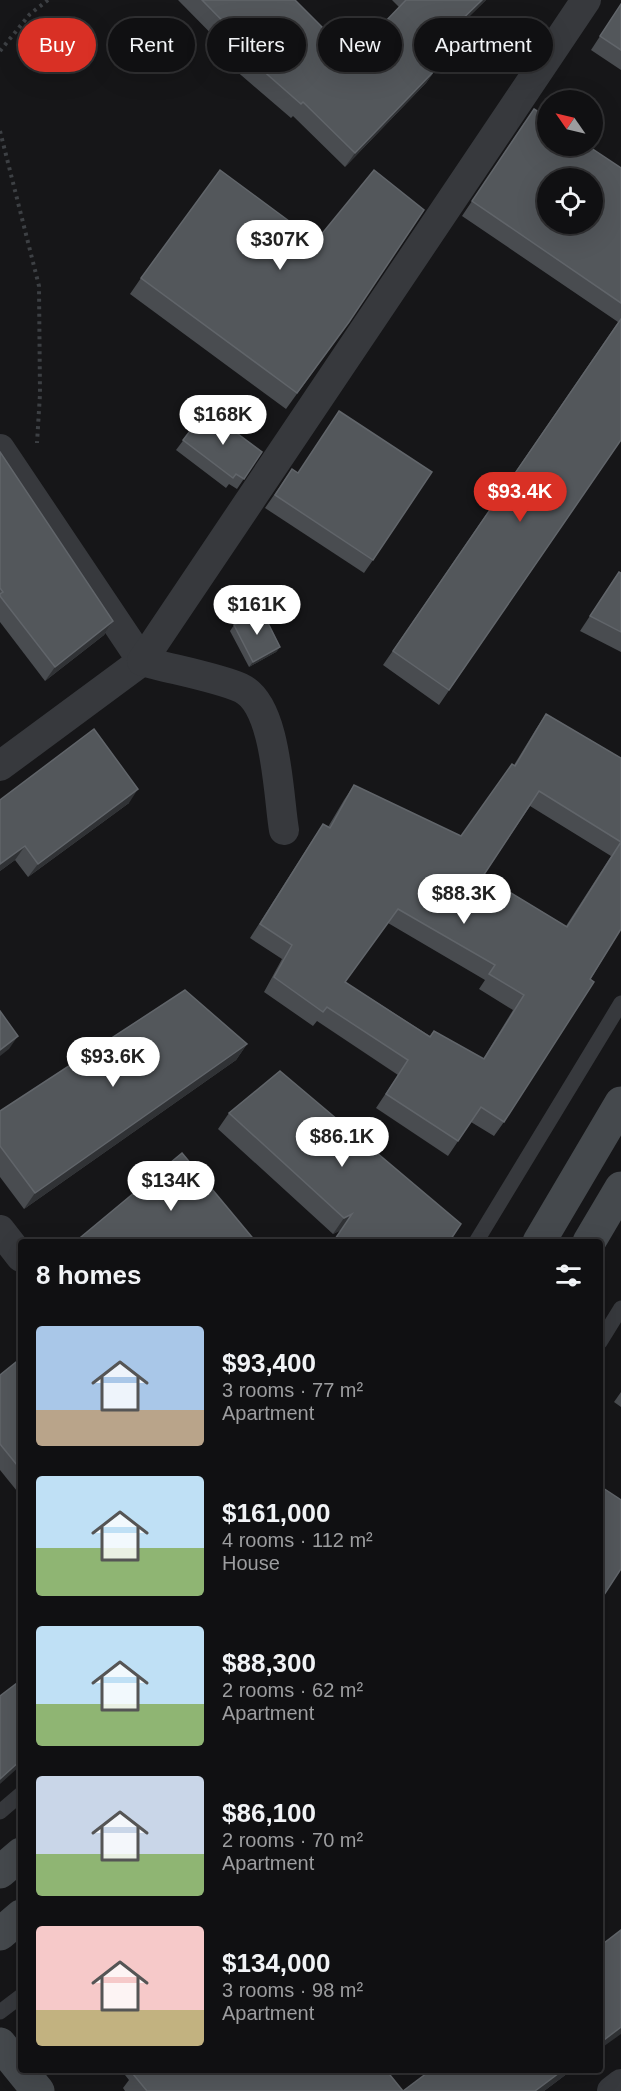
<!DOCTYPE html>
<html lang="en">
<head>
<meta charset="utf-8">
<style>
	:root { --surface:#101012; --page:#19191b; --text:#f1f3f6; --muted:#9c9d9f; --line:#303032; --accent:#d93025 }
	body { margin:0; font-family:Arial,sans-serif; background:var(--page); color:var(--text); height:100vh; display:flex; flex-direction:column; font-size:22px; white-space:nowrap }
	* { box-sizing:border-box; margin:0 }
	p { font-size:20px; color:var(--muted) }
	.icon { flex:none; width:33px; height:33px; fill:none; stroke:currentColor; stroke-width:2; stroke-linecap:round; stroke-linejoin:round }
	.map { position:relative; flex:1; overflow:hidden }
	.sheet { position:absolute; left:18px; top:1239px; width:585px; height:834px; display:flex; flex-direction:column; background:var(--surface); border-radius:6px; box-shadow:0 6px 24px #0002,0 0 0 2px var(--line) }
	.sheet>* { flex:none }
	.top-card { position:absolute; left:18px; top:18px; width:585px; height:54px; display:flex; gap:12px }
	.needle { width:39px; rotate:304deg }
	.buttons { position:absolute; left:537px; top:90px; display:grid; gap:12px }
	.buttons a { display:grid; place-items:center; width:66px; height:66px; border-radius:50%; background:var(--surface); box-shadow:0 6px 24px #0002,0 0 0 2px var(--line); font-size:30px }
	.price { position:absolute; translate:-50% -51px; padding:0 14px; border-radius:21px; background:#fff; color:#222; font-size:20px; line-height:39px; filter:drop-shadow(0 2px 3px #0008) }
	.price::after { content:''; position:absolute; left:50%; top:36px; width:18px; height:14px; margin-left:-9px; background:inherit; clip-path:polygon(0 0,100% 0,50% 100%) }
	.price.selected { background:var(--accent); color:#fff }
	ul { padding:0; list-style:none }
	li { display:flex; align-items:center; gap:18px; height:150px; padding:0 18px }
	li span { display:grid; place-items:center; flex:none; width:168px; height:120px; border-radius:6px; color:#555 }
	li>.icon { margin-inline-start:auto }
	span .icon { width:72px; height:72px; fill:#fffc; stroke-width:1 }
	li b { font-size:26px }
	h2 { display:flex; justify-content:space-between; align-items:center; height:72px; padding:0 18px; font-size:26px }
	.tag { padding:0 21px; border-radius:27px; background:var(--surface); box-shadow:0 6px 24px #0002,0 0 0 2px var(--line); font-size:21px; line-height:54px }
	.tag.selected { background:var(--accent); color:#fff }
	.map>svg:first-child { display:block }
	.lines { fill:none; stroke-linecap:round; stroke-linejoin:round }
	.path { stroke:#3d4044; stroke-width:4; stroke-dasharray:3 4.5; stroke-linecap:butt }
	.lane { stroke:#37393d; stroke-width:15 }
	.street { stroke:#37393d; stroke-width:30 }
	.secondary { stroke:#45494d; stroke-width:33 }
	.wall { fill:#494c50; fill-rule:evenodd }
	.shaded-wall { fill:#303235 }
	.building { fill:#53575b; stroke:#61656a; stroke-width:1.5; fill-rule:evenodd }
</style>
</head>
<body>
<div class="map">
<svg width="621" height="2091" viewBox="0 0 621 2091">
	<rect width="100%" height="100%" fill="#161618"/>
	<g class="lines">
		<!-- path -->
		<g class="path">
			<polyline points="0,51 30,14 48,0"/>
			<polyline points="0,131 39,286 40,394 37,443"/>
		</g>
		<!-- lane -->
		<g class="lane">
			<polyline points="476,1242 621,1003"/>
			<polyline points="600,1342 621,1308"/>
			<polyline points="0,1812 21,1794"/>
			<polyline points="0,2012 21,1996"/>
		</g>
		<!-- street -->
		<g class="street">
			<polyline points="0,449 142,661 0,766"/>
			<path d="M284 830C278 794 277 705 241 688 216 677 170 669 142 661L586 0"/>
			<polyline points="0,1230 21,1257"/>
			<polyline points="612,2091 621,2084"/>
		</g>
		<!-- secondary -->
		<g class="secondary">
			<polyline points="539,1242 621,1103"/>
			<polyline points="589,1242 621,1188"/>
			<polyline points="0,1872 21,1854"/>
			<polyline points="0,1934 21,1916"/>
			<polyline points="0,2044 38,2091"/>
		</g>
	</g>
	<!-- wall -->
	<g class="wall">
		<polygon points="178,0 295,0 360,65 379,47 372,40 382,25 399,7 392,0 486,0 426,59 436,69 426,83 345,167 293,116 291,118 234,69 239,62"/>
		<polygon points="621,4 621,70 591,50"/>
		<polygon points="524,123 621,168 621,440 439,705 383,665 618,322 462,216"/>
		<polygon points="141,278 349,322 286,409 130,294"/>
		<polygon points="206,410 262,452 237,489 229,484 226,488 176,450"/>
		<polygon points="0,452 113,621 104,635 45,681 0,622"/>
		<polygon points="292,469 373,560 364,573 265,508"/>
		<polygon points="619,572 621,573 621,652 580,631"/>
		<polygon points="234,625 280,647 276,652 249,667 230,631"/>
		<path d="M546 714 621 758V929L504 1122 494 1136 471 1122 448 1156 376 1108 398 1075 317 1021 313 1026 264 992 282 959 250 938 313 839 323 824 328 827 344 800 354 785 461 836 514 765 536 729ZM530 806 611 856 566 926 483 876ZM388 923 485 980 479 989 513 1010 483 1059 434 1031 430 1036 345 982Z"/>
		<polygon points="0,800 129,803 28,877 15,860 0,871"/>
		<polygon points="247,1044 236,1060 24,1209 0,1177 0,1111"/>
		<polygon points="229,1113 449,1242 332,1242 341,1230 333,1234 218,1129"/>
		<polygon points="21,1358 21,1496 0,1470 0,1375"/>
		<polygon points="621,1392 621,1407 614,1402"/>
		<polygon points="121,2070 386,2070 403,2091 431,2070 572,2070 544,2091 125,2091 123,2088 129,2080"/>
	</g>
	<!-- shaded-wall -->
	<g class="shaded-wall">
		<polygon points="482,0 486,0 413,71 423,57"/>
		<polygon points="436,69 426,83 345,167 355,153"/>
		<polygon points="113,621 104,635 45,681 55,667"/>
		<polygon points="280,647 276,652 249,667 253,662"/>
		<polygon points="138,789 129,803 28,877 38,864"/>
		<polygon points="25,846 15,860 0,871 0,864"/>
		<polygon points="18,1036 9,1049 0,1056 0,1050"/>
		<polygon points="247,1044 236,1060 24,1209 35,1193"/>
		<polygon points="352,1214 341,1230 333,1234 344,1218"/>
		<polygon points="21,1760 21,1765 0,1784 0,1779"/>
		<polygon points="621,2027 621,2034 600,2049 600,2043"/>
		<polygon points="563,2070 572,2070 544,2091 535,2091"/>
	</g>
	<!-- building -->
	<g class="building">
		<polygon points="202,0 295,0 360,65 391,36 382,25 406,0 482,0 423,57 436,69 355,153 303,102 301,104 244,54 249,48"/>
		<polygon points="621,4 621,50 600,36"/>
		<path d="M534 109 548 118V146H588L621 168V303L472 201ZM548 178H592V224H548Z"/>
		<polygon points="220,170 316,241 374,170 424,210 349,322 297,393 141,278"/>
		<polygon points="621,319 621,440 449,690 393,651"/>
		<polygon points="206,410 262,452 244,479 236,474 233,478 183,440"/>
		<polygon points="339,411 432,472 373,560 275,495 292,469 298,473"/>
		<polygon points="0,452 113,621 55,667 0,596 0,594 3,592 0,588"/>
		<polygon points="619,572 621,573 621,632 590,616"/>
		<polygon points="262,611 280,647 253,662 234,625"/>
		<path d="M546 714 621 758V929L590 979 594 982 504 1122 481 1107 458 1141 386 1094 408 1060 327 1007 323 1012 274 977 292 945 260 924 323 824 330 828 354 785 461 836 512 764 515 766ZM539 791 621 842 567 927 483 876ZM398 909 495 965 489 974 524 995 484 1059 434 1031 430 1037 345 982Z"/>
		<polygon points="94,729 138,789 38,864 25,846 0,864 0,800"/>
		<polygon points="185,990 247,1044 35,1193 0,1146 0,1111"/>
		<polygon points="0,1011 18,1036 0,1050"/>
		<polygon points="280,1071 461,1224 449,1242 333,1242 352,1214 344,1218 229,1113"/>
		<polygon points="182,1153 256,1242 75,1242"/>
		<polygon points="21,1358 21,1470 0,1444 0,1375"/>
		<polygon points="600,1486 621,1500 621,1569 600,1601"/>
		<polygon points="21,1680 21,1760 0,1779 0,1696"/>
		<polygon points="621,1930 621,2027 600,2043 600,1946"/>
		<polygon points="137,2070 386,2070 403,2091 431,2070 563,2070 535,2091 147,2091 133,2074"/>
	</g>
</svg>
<div class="buttons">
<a><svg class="needle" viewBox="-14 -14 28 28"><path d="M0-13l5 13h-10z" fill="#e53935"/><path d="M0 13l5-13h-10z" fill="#9c9d9f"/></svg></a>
<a><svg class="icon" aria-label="locate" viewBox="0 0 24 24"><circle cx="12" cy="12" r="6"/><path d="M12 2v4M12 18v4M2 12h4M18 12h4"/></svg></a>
</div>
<b class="price" style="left:280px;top:271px">$307K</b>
<b class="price" style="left:223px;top:446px">$168K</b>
<b class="price selected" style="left:520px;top:523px">$93.4K</b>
<b class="price" style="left:257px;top:636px">$161K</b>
<b class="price" style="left:464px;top:925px">$88.3K</b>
<b class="price" style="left:113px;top:1088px">$93.6K</b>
<b class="price" style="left:342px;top:1168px">$86.1K</b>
<b class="price" style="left:171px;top:1212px">$134K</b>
<div class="top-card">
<a class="tag selected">Buy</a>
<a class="tag">Rent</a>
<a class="tag">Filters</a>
<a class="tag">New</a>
<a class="tag">Apartment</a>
</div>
<section class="sheet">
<h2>8 homes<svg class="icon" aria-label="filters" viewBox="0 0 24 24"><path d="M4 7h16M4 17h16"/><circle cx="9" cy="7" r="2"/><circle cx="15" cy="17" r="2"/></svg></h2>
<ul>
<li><span style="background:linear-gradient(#a9c7e8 70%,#b9a48a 0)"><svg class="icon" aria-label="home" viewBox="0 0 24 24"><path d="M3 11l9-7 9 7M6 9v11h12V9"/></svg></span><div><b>$93,400</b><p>3 rooms · 77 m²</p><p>Apartment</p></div></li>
<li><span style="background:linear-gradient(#bfe0f5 60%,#8fb573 0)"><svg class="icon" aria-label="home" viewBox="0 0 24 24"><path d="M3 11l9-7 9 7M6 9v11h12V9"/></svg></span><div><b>$161,000</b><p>4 rooms · 112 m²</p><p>House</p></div></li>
<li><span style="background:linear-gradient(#bfe0f5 65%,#8fb573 0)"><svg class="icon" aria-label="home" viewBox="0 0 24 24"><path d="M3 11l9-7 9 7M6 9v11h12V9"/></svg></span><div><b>$88,300</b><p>2 rooms · 62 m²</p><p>Apartment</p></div></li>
<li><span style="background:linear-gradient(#c9d6e8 65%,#8fb573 0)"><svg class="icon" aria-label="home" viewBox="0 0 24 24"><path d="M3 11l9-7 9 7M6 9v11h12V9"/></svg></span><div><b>$86,100</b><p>2 rooms · 70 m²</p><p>Apartment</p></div></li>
<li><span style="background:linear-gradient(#f6c9c9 70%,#c2b280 0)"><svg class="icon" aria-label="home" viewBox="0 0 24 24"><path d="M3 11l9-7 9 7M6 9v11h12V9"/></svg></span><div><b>$134,000</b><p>3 rooms · 98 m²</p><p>Apartment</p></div></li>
</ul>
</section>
</div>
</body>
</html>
